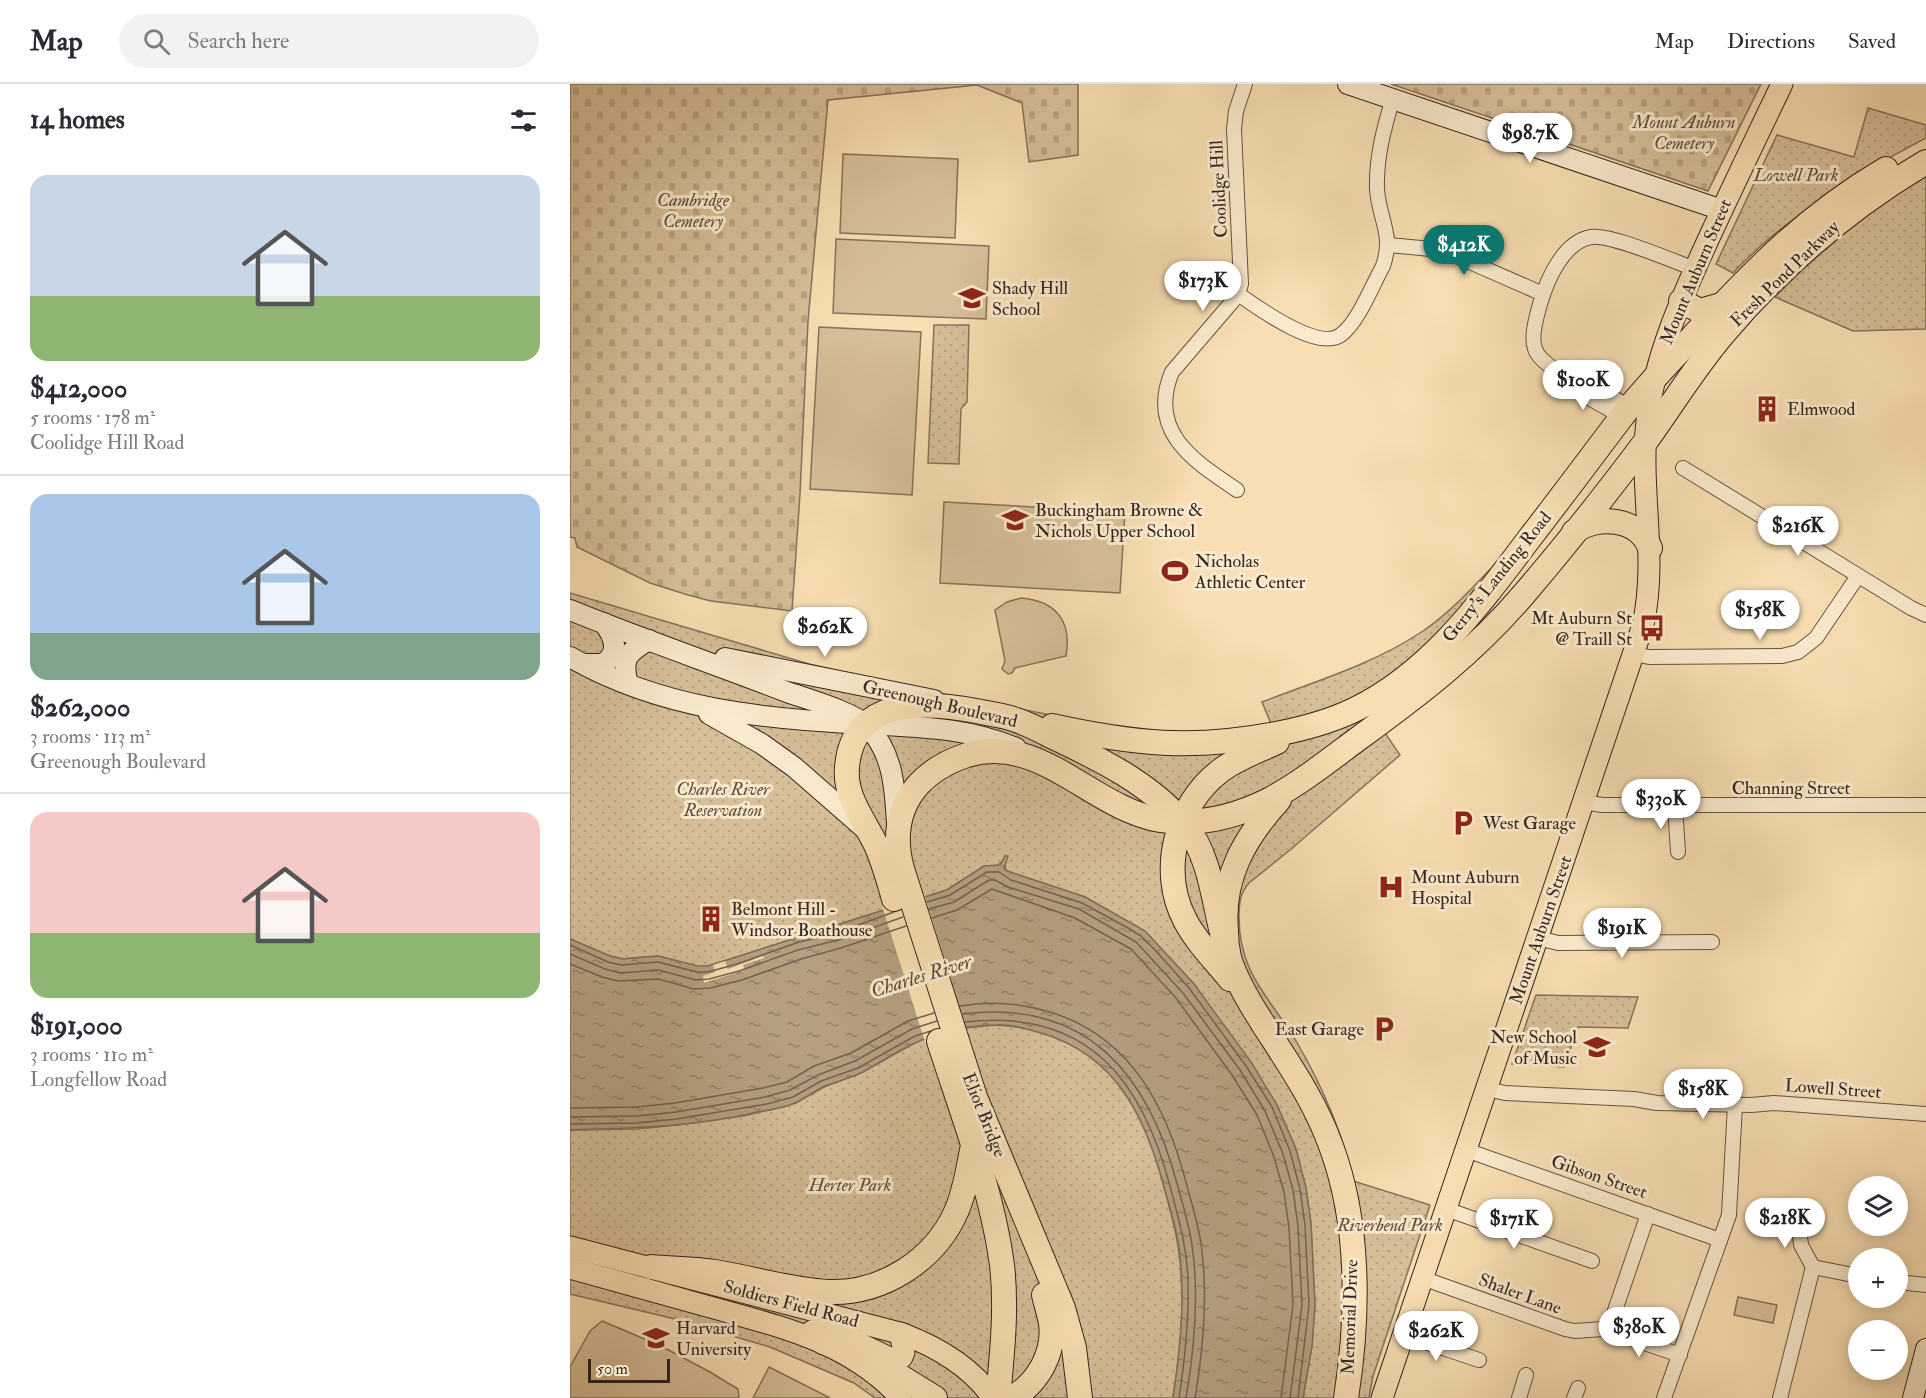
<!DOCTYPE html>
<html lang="en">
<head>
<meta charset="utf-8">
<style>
	:root { --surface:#fff; --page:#f2f2f3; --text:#2b2b33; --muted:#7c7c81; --line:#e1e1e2; --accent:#0f766e }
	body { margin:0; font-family:"IM FELL Double Pica",serif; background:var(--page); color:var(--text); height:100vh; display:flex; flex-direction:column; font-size:22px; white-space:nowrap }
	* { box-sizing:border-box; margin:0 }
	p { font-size:20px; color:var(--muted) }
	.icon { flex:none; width:33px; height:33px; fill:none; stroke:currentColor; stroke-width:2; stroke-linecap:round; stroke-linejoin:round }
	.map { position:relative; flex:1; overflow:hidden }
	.side { display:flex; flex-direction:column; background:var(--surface); width:570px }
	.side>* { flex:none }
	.tools { position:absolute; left:1278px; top:1092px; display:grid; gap:12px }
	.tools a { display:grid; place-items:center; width:60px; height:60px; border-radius:50%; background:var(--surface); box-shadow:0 3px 15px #0003; font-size:30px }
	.scale { position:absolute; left:18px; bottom:15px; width:82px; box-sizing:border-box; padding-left:6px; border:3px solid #34251f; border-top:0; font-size:16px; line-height:21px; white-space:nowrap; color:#34251f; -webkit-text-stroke:4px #faeacd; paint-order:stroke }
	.price { position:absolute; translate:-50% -51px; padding:0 14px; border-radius:21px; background:#fff; color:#222; font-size:20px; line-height:39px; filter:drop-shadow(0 2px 3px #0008) }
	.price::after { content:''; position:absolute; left:50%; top:36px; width:18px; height:14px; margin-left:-9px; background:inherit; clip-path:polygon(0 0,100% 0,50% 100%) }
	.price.current { background:var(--accent); color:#fff }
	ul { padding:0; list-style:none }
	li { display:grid; align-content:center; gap:12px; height:318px; padding:0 30px }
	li+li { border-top:2px solid var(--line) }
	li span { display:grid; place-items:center; height:186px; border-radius:18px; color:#555 }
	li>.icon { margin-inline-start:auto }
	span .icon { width:108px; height:108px; fill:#fffc; stroke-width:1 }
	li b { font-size:26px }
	h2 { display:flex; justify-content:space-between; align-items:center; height:72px; padding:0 30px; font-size:26px }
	header { display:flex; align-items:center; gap:36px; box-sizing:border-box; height:84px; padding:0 30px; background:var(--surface); border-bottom:2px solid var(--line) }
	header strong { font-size:28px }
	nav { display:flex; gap:33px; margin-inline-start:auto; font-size:21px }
	.search { width:420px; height:54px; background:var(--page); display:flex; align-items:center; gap:15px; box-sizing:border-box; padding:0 21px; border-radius:33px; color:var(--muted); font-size:22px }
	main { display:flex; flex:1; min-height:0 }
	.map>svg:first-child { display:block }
	.cemetery { fill:url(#cemetery-stones); stroke:#86725c; stroke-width:1.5 }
	.park { fill:url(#park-dots); stroke:#86725c; stroke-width:1.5 }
	.pitch { fill:#d7bf99; stroke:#86725c; stroke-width:1.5 }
	.water { fill:url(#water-ripples); stroke:#816e59; stroke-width:1.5 }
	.pier { fill:#f8deb2 }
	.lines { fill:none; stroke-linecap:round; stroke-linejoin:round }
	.shore { stroke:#746250; stroke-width:1.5 }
	.street-casing { stroke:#655344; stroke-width:16 }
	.secondary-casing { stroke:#34251f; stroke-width:22 }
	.primary-casing { stroke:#34251f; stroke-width:23 }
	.highway-casing { stroke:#34251f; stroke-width:26 }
	.street { stroke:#faeacd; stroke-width:14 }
	.secondary { stroke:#faeacd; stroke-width:20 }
	.primary { stroke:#f8deb2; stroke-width:21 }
	.highway { stroke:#f8deb2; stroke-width:24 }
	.labels { text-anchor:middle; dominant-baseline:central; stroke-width:6; stroke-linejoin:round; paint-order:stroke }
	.park-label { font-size:18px; font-style:italic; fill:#5d4c3e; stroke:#faeacd }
	.street-label { font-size:18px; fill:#34251f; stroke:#faeacd }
	.poi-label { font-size:18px; fill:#34251f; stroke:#faeacd; text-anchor:start }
	.water-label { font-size:20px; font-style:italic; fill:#5b4a3c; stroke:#faeacd }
</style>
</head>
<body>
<header>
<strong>Map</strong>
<div class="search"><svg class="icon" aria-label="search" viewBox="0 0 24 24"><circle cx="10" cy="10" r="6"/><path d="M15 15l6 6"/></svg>Search here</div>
<nav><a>Map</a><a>Directions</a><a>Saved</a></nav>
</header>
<main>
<section class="side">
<h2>14 homes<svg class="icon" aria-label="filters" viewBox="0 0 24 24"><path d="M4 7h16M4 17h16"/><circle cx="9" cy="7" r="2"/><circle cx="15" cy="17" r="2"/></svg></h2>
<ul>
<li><span style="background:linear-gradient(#c9d6e8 65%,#8fb573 0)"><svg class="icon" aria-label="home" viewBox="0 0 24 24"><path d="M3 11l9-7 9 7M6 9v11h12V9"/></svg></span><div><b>$412,000</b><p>5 rooms · 178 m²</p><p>Coolidge Hill Road</p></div></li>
<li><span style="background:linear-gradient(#a9c7e8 75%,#7fa58c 0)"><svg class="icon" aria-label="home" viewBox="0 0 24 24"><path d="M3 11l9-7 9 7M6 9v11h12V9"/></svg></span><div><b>$262,000</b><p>3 rooms · 113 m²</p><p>Greenough Boulevard</p></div></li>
<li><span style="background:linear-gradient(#f6c9c9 65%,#8fb573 0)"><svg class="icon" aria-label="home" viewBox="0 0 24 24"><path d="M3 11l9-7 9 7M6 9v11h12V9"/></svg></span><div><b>$191,000</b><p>3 rooms · 110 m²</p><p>Longfellow Road</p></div></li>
</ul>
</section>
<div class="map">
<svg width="1356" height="1314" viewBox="0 0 1356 1314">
	<defs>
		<pattern id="cemetery-stones" width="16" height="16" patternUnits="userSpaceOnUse" patternTransform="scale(1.5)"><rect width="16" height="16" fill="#d7bf99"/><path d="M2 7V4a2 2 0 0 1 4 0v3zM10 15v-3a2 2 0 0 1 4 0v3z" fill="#b9a483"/></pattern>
		<pattern id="park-dots" width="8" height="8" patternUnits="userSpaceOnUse" patternTransform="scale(1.5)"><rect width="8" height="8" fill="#d7bf99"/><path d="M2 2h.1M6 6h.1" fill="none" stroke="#b9a483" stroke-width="1.8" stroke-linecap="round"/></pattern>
		<pattern id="water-ripples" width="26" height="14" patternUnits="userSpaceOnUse" patternTransform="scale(1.5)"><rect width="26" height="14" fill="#b59f80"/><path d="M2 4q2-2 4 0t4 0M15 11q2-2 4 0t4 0" fill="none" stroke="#948168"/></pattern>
	</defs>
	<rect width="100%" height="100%" fill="#f8deb2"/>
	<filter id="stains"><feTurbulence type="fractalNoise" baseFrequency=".00333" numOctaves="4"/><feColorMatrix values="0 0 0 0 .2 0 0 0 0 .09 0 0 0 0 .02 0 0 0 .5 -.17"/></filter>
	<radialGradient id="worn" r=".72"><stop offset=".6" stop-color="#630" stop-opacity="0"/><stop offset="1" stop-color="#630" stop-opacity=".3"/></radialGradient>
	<!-- cemetery -->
	<g class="cemetery">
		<polygon points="0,0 508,0 508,71 459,78 452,19 407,1 258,16 238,237 230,410 222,527 141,517 118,511 80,499 7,463 5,454 0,453"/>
		<polygon points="821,0 1191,0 1138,107"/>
	</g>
	<!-- park -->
	<g class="park">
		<path d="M1298 24 1356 41V54C1283 93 1221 128 1163 189L1146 180 1207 51 1284 73Z"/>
		<path d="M1356 90V245L1283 247 1205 213C1250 166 1301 126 1356 90Z"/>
		<polygon points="364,241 399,241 397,318 391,325 389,380 358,379"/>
		<path d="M928 477 874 550 792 615 830 671 720 766 679 799C670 809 669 820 669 833 669 892 702 915 729 962 753 1004 773 1050 783 1097L860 1121 803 1292 799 1314H733L742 1262 745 1221 741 1140 736 1104 726 1065 707 1021 624 900 575 847 515 813 437 787 432 778 426 782H414L377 806 138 882 128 883 88 872 53 875 40 872 0 855V509L239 580 353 606 527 640 573 647 645 649 702 642 692 618C746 597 804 580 853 547 881 528 904 502 928 477Z"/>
		<polygon points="966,911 1068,913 1058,944 1008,943 994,983 942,980"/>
		<path d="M426 941C528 947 570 1011 594 1103 602 1133 610 1161 611 1192 614 1233 609 1274 603 1314H305L284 1299 200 1263 101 1234 0 1210V1046L67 1045 107 1041 173 1032 199 1026 226 1019 254 1003 291 989 348 957 396 944Z"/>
	</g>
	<!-- pitch -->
	<g class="pitch">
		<polygon points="273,70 388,75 385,154 270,149"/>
		<polygon points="266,155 419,162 416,235 263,229"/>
		<polygon points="249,243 351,248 342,411 240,405"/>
		<polygon points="374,418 555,428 550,509 370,499"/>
		<path d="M451 514C487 517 502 538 496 572L445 584 442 589 438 590 432 585 435 577 425 526 437 518Z"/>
		<polygon points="1168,1213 1207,1221 1203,1239 1164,1231"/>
		<polygon points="32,1237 89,1261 140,1288 168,1305 169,1314 0,1314 0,1283 20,1247"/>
		<polygon points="199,1283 260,1314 183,1314"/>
	</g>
	<!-- water -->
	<path class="water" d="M435 772H438L434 785 437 787 515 813 575 847 624 900 681 978 707 1021 726 1065 736 1104 741 1140 745 1221 742 1262 733 1314H603C610 1267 615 1220 610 1172 608 1151 602 1130 596 1110 577 1036 549 972 471 949 456 944 441 940 426 941 399 941 369 947 345 959 327 967 311 978 293 988 281 994 267 997 255 1002 245 1007 236 1013 227 1018 215 1024 200 1026 187 1028 125 1043 63 1044 0 1046V855L40 872 53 875 88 872 128 882H138L377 806 414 782 430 781Z"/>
	<!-- pier -->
	<g class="pier">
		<polygon points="354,809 397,947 355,958 312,822"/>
		<polygon points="193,872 194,874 173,881 175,886 134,899 133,892 145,888 143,881 155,877 158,885"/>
	</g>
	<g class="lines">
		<!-- shore -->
		<g class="shore">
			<polyline points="357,818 380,811 417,788 429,788 441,796 512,819 558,844 571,852 586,867 619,904 676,982 702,1023 720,1067 730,1105 735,1141 739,1221 728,1314"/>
			<polyline points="359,825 384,818 419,796 425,796 438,803 509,825 566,858 613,909 670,986 695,1027 713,1070 723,1106 728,1142 732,1221 720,1314"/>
			<polyline points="362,834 387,826 422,805 505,834 561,865 606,914 662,991 687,1031 704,1073 714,1108 719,1143 723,1221 711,1314"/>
			<polyline points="0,861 38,878 51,881 88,878 127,888 138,888 167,880 226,859 266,849 324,828"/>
			<polyline points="0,870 35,885 50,889 88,886 126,896 139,895 169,887 228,866 268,856 333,833"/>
			<polyline points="0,880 32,893 48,897 88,895 124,905 140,904 172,896 231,875 271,864 336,842"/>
			<path d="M390 922C422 917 449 919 480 928 562 953 597 1024 617 1102 623 1124 630 1146 632 1168 638 1217 633 1266 625 1314"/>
			<path d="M393 930C518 915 579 991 608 1103 614 1125 621 1147 623 1169 629 1217 624 1267 616 1314"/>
			<path d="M395 938C518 924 573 996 601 1106 609 1136 617 1164 618 1196 619 1235 615 1275 609 1314"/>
			<polyline points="0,1024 66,1023 105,1019 193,1004 217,998 244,982 281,969 338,937 364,929"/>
			<polyline points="0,1033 67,1032 106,1028 195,1013 220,1006 248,991 285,977 342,945 367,937"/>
			<polyline points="0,1040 67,1039 106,1035 197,1020 223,1013 251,997 288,984 345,952 361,947"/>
		</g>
		<!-- street casing -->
		<g class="street-casing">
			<g id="street">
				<polyline points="819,161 861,165 884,171 973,210"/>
				<path d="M668 210C688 224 750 269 772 250 789 236 802 202 813 182 824 150 809 136 807 105 806 73 814 44 823 14"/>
				<path d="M1002 297C1011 314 1036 321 1051 333"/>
				<path d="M1059 323C1045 315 1030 305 1015 299 1011 297 1006 298 1002 297 995 295 974 278 969 272 958 259 966 235 970 220 977 196 993 158 1021 153 1041 150 1103 177 1125 185"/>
				<polyline points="1113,384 1341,524 1356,531"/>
				<path d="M667 406C624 377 577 348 602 288L662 218 668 210 671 200 664 45 666 27 675 0"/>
				<polyline points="1064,570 1079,573 1212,572 1228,568 1246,554 1288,492"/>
				<polyline points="1014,718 1032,721 1356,721"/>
				<polyline points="1105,722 1108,768"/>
				<polyline points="968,854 988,859 1142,858"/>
				<polyline points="917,1005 935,1009 1064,1015 1087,1019 1181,1021 1204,1019 1356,1030"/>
				<polyline points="896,1066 1150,1156"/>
				<polyline points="876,1125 1022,1177"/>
				<polyline points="1228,1135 1231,1161 1243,1183"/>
				<polyline points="852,1194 995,1245 1005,1247 1033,1245 1110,1271"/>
				<polyline points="1328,1198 1356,1201"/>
				<polyline points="1038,1247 1078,1130"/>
				<polyline points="834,1251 909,1276"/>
				<polyline points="949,1314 956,1291"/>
				<polyline points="1004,1314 1008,1304"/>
				<polyline points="1094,1314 1159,1131 1165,1021"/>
				<polyline points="1210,1314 1243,1183 1288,1192"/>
			</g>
		</g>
		<!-- secondary casing -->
		<g class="secondary-casing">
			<g id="secondary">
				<polyline points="778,0 1152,126"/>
				<path d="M0 526C71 555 145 580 217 608 237 615 283 628 297 642 323 668 325 704 327 739"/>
				<path d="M0 573C90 625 193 635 294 640 346 643 396 643 446 664"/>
				<polyline points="155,574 364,616"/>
				<path d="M14 580H33C51 568 44 553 34 539"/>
				<path d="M58 600C51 574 57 569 79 556"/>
				<polyline points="139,630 192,660 224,683 294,744"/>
				<polyline points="1343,1314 1356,1265"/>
			</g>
		</g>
		<!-- primary casing -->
		<g class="primary-casing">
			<g id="primary">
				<path d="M0 1163 333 1250C367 1263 402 1284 423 1314"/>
				<path d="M0 1184C47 1197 94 1210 140 1223 211 1243 278 1257 331 1314"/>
				<polyline points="242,1247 262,1249 278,1254 324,1276 332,1273 334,1268 330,1249"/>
				<path d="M812 1314 1073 541C1088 473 1069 405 1077 337 1085 272 1111 215 1138 156 1162 104 1187 52 1212 0"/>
			</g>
		</g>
		<!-- highway casing -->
		<g class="highway-casing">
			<g id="highway">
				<polyline points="1111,217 1130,227 1151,221"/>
				<path d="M1004 448C1027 430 1069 434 1080 464"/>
				<path d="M482 642C564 660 623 666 706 650 732 645 759 638 784 626 859 590 910 520 959 455 990 415 1020 375 1050 335 1073 305 1100 278 1125 250 1186 184 1238 131 1316 85"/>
				<path d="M709 716C675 753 651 794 656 847 656 855 657 865 659 874 667 899 683 924 697 946 721 983 746 1020 761 1062 790 1140 789 1232 776 1314"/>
				<path d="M324 815C319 797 314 780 307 763 295 737 274 713 277 683 283 613 354 617 406 627 419 630 434 631 446 636 459 640 471 647 483 653 530 675 581 700 615 741 644 776 644 831 659 874"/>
				<path d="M660 895C645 876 626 858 615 836 589 787 606 721 650 687 667 674 688 667 707 658"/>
				<path d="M369 957C392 1029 422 1106 432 1181 437 1225 432 1270 428 1314"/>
				<path d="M81 1183C102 1185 124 1185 145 1188 182 1194 220 1206 258 1208 312 1210 364 1177 386 1128 395 1108 398 1086 402 1066"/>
				<polyline points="253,1258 305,1277 365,1314"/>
				<path d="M442 1314C468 1299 485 1269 481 1239 479 1229 476 1220 474 1211"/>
				<path d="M510 1314 504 1264 493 1224 405 1013 332 785C324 755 327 724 349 700 362 686 379 677 397 671 471 649 521 724 590 736 628 742 665 733 699 716 729 700 757 678 785 657 847 612 904 569 954 510 996 461 1037 409 1076 357 1102 321 1125 283 1154 249 1211 182 1280 123 1356 78"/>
			</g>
		</g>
		<!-- street -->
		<use href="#street" class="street"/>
		<!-- secondary -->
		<use href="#secondary" class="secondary"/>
		<!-- primary -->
		<use href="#primary" class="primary"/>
		<!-- highway -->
		<use href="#highway" class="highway"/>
	</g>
	<!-- icons -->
	<defs>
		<g id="school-bare" transform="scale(2.07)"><path d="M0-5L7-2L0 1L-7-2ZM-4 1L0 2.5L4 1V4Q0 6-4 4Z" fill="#8f2418" stroke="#faeacd" stroke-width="2.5" paint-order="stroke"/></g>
		<g id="building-bare" transform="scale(2.07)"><path d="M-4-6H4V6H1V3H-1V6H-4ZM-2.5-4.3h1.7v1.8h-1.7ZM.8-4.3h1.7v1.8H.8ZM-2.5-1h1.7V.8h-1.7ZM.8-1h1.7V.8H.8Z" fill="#8f2418" stroke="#faeacd" stroke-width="2.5" paint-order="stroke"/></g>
		<g id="stadium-bare" transform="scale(2.07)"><path d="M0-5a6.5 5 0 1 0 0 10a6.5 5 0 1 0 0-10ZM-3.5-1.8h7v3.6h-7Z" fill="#8f2418" stroke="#faeacd" stroke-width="2.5" paint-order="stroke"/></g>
		<g id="bus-bare" transform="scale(2.07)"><path d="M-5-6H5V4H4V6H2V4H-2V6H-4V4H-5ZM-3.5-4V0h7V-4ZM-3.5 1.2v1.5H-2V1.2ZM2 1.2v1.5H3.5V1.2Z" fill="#8f2418" stroke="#faeacd" stroke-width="2.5" paint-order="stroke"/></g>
		<g id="parking-bare" transform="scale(2.07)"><path d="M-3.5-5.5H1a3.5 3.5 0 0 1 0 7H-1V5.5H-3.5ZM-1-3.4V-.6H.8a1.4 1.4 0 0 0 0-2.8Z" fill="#8f2418" stroke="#faeacd" stroke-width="2.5" paint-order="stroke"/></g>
		<g id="hospital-bare" transform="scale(2.07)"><path d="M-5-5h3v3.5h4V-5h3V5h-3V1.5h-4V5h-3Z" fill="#8f2418" stroke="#faeacd" stroke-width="2.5" paint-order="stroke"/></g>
		<g id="university-bare" transform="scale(2.07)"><path d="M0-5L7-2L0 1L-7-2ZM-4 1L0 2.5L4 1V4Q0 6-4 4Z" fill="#8f2418" stroke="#faeacd" stroke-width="2.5" paint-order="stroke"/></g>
	</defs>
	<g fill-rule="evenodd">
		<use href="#school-bare" x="402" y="214"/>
		<use href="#building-bare" x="1197" y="325"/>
		<use href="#school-bare" x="445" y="436"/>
		<use href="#stadium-bare" x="605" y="487"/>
		<use href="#bus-bare" x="1082" y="544"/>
		<use href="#parking-bare" x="893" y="739"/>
		<use href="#hospital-bare" x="821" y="803"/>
		<use href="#building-bare" x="141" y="835"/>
		<use href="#parking-bare" x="814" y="945"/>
		<use href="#school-bare" x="1027" y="963"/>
		<use href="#university-bare" x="86" y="1254"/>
	</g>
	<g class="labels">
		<!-- park labels -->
		<g class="park-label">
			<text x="1114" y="38">Mount Auburn<tspan x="1114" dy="21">Cemetery</tspan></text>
			<text x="1226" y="91">Lowell Park</text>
			<text x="123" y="116">Cambridge<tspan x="123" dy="21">Cemetery</tspan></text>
			<text x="153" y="705">Charles River<tspan x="153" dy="21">Reservation</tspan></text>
			<text x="280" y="1101">Herter Park</text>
			<text x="820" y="1141">Riverbend Park</text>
		</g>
		<!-- street labels -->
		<g class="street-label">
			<text transform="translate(649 105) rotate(-93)">Coolidge Hill</text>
			<text transform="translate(1126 188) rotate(-67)">Mount Auburn Street</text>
			<text transform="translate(1215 190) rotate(-44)">Fresh Pond Parkway</text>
			<text transform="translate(927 493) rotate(-51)">Gerry's Landing Road</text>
			<text transform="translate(370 620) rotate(13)">Greenough Boulevard</text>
			<text x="1221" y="704">Channing Street</text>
			<text transform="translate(971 846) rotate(-71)">Mount Auburn Street</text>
			<text transform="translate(1263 1005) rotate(4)">Lowell Street</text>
			<text transform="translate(414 1031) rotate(68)">Eliot Bridge</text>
			<text transform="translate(1029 1093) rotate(19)">Gibson Street</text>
			<text transform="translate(950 1210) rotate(20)">Shaler Lane</text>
			<text transform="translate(221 1220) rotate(15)">Soldiers Field Road</text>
			<text transform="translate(780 1233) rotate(-88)">Memorial Drive</text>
		</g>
		<!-- poi labels -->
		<g class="poi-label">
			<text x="422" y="204">Shady Hill<tspan x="422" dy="21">School</tspan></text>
			<text x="1217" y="325">Elmwood</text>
			<text x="465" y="426">Buckingham Browne &amp;<tspan x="465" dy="21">Nichols Upper School</tspan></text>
			<text x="625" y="477">Nicholas<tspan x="625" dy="21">Athletic Center</tspan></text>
			<text x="1062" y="534" text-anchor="end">Mt Auburn St<tspan x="1062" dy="21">@ Traill St</tspan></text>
			<text x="913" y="739">West Garage</text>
			<text x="841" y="793">Mount Auburn<tspan x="841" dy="21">Hospital</tspan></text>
			<text x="161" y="825">Belmont Hill -<tspan x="161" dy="21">Windsor Boathouse</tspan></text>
			<text x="794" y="945" text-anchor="end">East Garage</text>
			<text x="1007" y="953" text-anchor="end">New School<tspan x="1007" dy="21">of Music</tspan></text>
			<text x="106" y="1244">Harvard<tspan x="106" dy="21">University</tspan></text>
		</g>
		<!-- water labels -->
		<g class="water-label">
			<text transform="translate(351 892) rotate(-17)">Charles River</text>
		</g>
	</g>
	<rect width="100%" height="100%" filter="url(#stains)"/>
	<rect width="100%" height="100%" fill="url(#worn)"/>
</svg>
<div class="tools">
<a><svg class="icon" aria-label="layers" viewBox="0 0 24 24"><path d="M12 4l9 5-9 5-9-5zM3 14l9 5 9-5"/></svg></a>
<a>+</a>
<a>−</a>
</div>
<div class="scale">50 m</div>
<b class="price" style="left:960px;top:80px">$98.7K</b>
<b class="price current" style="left:894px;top:192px">$412K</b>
<b class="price" style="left:633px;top:228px">$173K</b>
<b class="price" style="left:1013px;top:327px">$100K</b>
<b class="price" style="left:1228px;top:473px">$216K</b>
<b class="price" style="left:1190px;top:557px">$158K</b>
<b class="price" style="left:255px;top:574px">$262K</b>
<b class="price" style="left:1091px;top:746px">$330K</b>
<b class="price" style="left:1052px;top:875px">$191K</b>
<b class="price" style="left:1133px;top:1036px">$158K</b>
<b class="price" style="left:1215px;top:1165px">$218K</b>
<b class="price" style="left:944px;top:1166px">$171K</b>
<b class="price" style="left:1069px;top:1274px">$380K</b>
<b class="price" style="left:866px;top:1278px">$262K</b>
</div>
</main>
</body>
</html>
